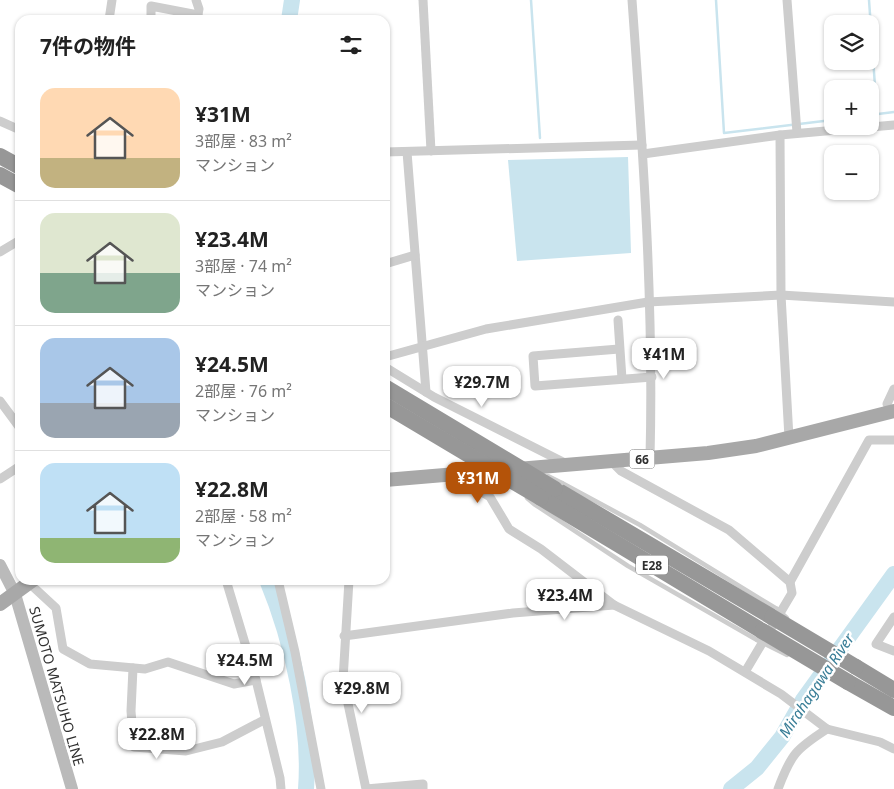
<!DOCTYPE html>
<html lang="ja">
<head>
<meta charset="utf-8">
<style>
	:root { --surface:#fff; --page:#f2f2f2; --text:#222; --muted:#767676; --line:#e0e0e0; --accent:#b45309 }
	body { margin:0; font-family:"Noto Sans","Noto Sans JP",sans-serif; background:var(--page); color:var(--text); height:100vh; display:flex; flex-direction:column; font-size:19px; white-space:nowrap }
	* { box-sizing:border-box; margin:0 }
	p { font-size:16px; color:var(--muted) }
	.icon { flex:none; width:28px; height:28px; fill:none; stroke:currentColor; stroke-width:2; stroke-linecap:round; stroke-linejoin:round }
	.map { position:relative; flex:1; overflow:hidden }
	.panel { position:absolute; left:15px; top:15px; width:375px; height:570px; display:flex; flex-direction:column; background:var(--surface); border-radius:15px; box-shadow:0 1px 4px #0004 }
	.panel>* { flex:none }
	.fabs { position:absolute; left:824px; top:15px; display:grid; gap:10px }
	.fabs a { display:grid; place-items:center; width:55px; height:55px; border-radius:10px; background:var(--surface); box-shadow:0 1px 4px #0004; font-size:25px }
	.price { position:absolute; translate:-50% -42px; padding:0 11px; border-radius:10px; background:#fff; color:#222; font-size:16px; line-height:32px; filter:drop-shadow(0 1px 2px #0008) }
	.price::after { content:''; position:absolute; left:50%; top:30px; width:15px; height:11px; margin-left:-8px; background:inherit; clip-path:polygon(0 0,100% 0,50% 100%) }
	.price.on { background:var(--accent); color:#fff }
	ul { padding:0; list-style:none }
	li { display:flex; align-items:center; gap:15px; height:125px; padding:0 25px }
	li+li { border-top:1px solid var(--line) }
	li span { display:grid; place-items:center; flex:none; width:140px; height:100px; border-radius:15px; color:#555 }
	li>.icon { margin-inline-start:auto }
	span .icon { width:60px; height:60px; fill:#fffc; stroke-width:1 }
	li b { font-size:21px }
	h2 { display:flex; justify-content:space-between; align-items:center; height:60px; padding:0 25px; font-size:21px }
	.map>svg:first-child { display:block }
	.water { fill:#c9e4ee }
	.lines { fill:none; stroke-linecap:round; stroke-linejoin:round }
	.stream { stroke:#c9e4ee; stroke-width:2.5 }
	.river { stroke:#c9e4ee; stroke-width:16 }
	.service { stroke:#cdcdcd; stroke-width:4.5 }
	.minor { stroke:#cdcdcd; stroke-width:9 }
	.secondary { stroke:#bababa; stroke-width:12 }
	.primary { stroke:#a8a8a8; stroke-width:14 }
	.motorway { stroke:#979797; stroke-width:16 }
	.service-bridge { stroke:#cdcdcd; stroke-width:4.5 }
	.motorway-bridge { stroke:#979797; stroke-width:16 }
	.labels { text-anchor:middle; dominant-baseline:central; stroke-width:5; stroke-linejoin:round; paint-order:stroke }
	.shield { fill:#fff; stroke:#6e6e6e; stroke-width:1 }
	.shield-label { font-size:12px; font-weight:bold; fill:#303030 }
	.street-label { font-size:14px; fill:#303030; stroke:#fff }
	.water-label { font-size:15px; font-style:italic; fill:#397e97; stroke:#fff }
</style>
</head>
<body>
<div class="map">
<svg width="894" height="789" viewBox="0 0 894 789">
	<rect width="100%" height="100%" fill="#fff"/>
	<!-- water -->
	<polygon class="water" points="628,157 631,253 517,261 508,160"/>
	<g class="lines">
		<!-- stream -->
		<g class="stream">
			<polyline points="531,0 540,138"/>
			<polyline points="716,0 724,133 832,120"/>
			<polyline points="869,0 877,115"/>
			<polyline points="870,115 894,112"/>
		</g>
		<!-- river -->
		<g class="river">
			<polyline points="289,20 292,0"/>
			<path d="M267 580C292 640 311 724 306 789"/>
			<polyline points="731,789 757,768 782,737 803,700 894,574"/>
		</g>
		<!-- service -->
		<g class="service">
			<polyline points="562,483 640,525 777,609"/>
			<polyline points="527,498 534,504 628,566 757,640"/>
		</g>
		<!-- minor -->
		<g class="minor">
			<polyline points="196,0 199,9 197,19"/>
			<polyline points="423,0 431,151"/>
			<path d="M632 0C643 152 654 305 650 458"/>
			<polyline points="787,0 797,133"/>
			<polyline points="109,20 112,0"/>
			<polyline points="151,20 151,6 198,15"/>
			<polyline points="0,121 20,130"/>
			<polyline points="780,135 781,295 789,438"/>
			<polyline points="385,152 642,145"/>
			<polyline points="407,152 426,392"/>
			<polyline points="643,154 780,135 894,125"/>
			<polyline points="0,252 20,240"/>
			<polyline points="385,264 415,255"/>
			<polyline points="618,320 622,379"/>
			<polyline points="619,349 533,356 535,386 652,377"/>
			<polyline points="385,357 486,329 648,302 781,295 894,302"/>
			<polyline points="385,367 434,397 565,463"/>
			<polyline points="0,401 20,428"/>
			<polyline points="887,404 894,389"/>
			<polyline points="612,462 621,471 729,530 790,582 792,593 745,672"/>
			<polyline points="453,475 490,497 509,529 541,549 614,605 709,651 781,694 827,729 880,742 894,749"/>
			<polyline points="0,479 20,466"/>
			<polyline points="226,580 256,680 280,778 281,789"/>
			<polyline points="278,580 295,652 321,789"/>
			<polyline points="349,580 343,680 366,789 423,784 423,789"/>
			<polyline points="790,582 869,440 894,440"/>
			<polyline points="29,583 56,608 63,649 90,664 145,669 168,662 234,684 256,680"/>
			<polyline points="894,617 876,644 894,651"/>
			<polyline points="344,636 513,613 614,605"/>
			<polyline points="133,668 131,711 134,747 186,751 222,742 264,720"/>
			<path d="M778 789C791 754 796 749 827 729"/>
		</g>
		<!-- secondary -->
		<polyline class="secondary" points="0,565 15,594 72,789"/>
		<!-- primary -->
		<g class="primary">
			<polyline points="385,480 708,453 756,446 894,411"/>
			<polyline points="0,604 33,580"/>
		</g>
		<!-- motorway -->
		<g class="motorway">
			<polyline points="0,156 20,167"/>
			<polyline points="0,175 20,186"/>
			<polyline points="555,489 772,617"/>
			<polyline points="541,498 762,631"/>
			<polyline points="856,667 894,690"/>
			<polyline points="848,682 894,708"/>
		</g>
		<!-- service-bridge -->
		<g class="service-bridge">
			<polyline points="548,476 562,483"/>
			<polyline points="777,609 787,618"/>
			<polyline points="757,640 787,655"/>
		</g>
		<!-- motorway-bridge -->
		<g class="motorway-bridge">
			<polyline points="385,387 555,489"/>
			<polyline points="385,405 541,498"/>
			<polyline points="772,617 856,667"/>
			<polyline points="762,631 848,682"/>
		</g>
	</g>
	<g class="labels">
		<!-- shield labels -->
		<g class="shield">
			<rect x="629.5" y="449.5" width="25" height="19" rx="4"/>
			<rect x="636" y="555.5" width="32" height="19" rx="4"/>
		</g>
		<g class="shield-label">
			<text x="642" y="459">66</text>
			<text x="652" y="565">E28</text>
		</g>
		<!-- street labels -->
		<g class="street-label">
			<text transform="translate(57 686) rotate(74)">SUMOTO MATSUHO LINE</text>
		</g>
		<!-- water labels -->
		<g class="water-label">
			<text transform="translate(816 685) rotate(-56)">Mirahagawa River</text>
		</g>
	</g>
</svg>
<div class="fabs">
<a><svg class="icon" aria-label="layers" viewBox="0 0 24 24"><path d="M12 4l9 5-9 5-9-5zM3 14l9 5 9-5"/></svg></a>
<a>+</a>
<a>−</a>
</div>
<b class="price" style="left:664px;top:380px">¥41M</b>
<b class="price" style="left:482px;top:408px">¥29.7M</b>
<b class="price on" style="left:478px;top:504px">¥31M</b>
<b class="price" style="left:565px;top:621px">¥23.4M</b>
<b class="price" style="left:245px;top:686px">¥24.5M</b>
<b class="price" style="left:362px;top:714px">¥29.8M</b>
<b class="price" style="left:157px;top:760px">¥22.8M</b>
<section class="panel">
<h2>7件の物件<svg class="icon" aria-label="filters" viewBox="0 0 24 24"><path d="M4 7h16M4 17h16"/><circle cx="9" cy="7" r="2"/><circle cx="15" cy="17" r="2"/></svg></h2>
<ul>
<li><span style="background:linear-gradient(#ffd9b3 70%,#c2b280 0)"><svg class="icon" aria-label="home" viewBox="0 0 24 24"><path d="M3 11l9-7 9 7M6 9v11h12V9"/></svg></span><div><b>¥31M</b><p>3部屋 · 83 m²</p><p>マンション</p></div></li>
<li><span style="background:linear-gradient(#dfe7d0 60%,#7fa58c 0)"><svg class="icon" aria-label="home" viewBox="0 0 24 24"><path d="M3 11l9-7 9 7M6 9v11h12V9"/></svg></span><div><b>¥23.4M</b><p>3部屋 · 74 m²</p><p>マンション</p></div></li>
<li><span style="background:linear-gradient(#a9c7e8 65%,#9aa5b1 0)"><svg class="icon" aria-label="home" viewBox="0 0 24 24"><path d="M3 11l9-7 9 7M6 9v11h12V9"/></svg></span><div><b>¥24.5M</b><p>2部屋 · 76 m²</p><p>マンション</p></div></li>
<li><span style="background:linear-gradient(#bfe0f5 75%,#8fb573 0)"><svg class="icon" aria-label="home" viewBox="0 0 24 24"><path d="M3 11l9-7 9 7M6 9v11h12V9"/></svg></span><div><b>¥22.8M</b><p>2部屋 · 58 m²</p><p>マンション</p></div></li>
</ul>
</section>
</div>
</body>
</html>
